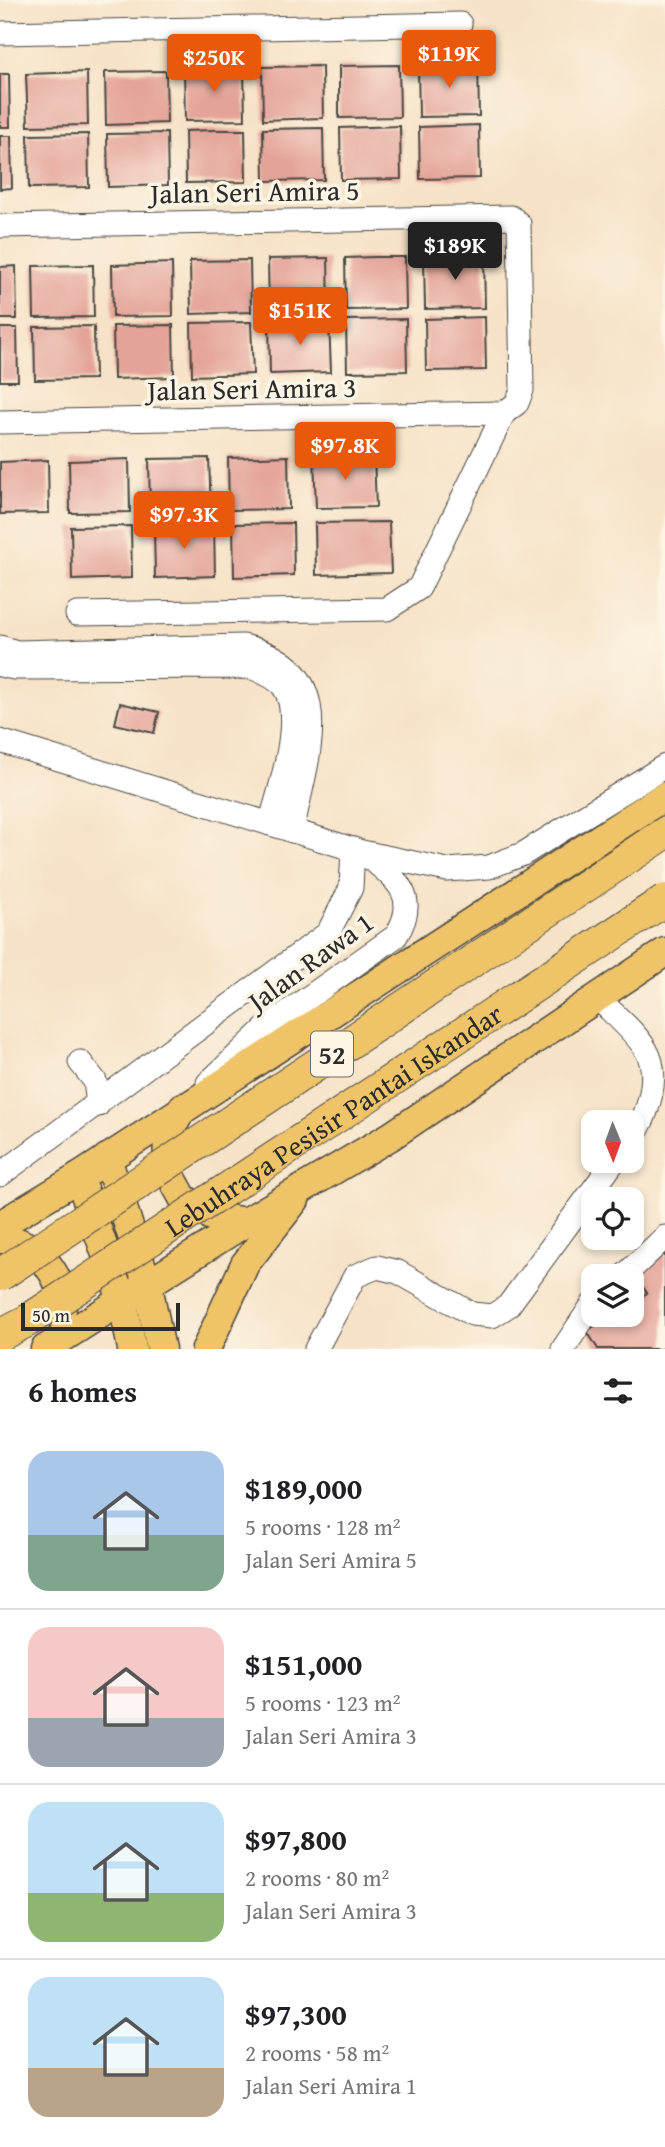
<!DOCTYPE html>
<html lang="en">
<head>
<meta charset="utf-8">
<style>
	:root { --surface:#fff; --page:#f6f6f6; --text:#202124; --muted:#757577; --line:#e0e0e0; --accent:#ea580c }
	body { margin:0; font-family:"Gentium Book Plus",serif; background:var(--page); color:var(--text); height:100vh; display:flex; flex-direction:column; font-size:26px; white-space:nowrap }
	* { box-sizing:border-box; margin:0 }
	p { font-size:23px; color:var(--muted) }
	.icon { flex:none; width:38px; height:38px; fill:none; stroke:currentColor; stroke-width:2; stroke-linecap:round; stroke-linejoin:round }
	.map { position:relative; height:1349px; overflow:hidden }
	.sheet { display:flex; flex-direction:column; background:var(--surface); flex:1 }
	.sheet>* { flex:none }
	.needle { width:46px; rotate:179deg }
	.controls { position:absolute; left:581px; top:1110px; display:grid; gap:14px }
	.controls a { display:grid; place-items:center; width:63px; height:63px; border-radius:14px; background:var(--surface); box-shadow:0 4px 10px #0003; font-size:35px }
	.scale { position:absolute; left:21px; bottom:18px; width:159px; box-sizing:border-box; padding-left:7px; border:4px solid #2b2b2b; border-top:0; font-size:19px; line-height:24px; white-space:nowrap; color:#2b2b2b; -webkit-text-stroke:5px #fcf5e5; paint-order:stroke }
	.price { position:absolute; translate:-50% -60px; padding:0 16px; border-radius:7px; background:var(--accent); color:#fff; font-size:23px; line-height:46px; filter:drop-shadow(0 2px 4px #0008) }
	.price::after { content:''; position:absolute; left:50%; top:42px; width:21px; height:16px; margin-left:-10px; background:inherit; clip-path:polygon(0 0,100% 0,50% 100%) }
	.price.current { background:#222; color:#fff }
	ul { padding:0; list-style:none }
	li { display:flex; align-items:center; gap:21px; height:175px; padding:0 28px }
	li+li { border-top:2px solid var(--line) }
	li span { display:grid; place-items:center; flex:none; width:196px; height:140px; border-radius:21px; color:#555 }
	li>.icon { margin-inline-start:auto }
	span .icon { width:84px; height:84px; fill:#fffc; stroke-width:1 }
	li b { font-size:30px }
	h2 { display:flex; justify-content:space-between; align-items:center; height:84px; padding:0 28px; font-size:30px }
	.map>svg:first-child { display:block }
	.building { fill:#e4a398 }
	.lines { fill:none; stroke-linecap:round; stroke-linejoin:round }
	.minor-casing { stroke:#494642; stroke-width:25 }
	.major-casing { stroke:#494642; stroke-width:31 }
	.minor { stroke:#fff; stroke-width:23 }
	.major { stroke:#efc469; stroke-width:28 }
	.highway-bridge-casing { stroke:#494642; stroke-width:34; stroke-linecap:butt }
	.highway-bridge { stroke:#efc469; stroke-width:32 }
	.labels { text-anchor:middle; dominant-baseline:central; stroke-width:7; stroke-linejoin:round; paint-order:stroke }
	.shield { fill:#fcf5e5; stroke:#6a6863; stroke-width:2 }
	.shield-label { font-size:26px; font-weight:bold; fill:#2b2b2b }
	.street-label { font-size:28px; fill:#2b2b2b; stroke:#fcf5e5 }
</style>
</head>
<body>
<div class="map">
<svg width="665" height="1349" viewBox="0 0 665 1349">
	<rect width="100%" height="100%" fill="#fcf5e5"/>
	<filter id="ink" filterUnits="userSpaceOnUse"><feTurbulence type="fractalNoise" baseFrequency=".0143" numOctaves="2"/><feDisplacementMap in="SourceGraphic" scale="14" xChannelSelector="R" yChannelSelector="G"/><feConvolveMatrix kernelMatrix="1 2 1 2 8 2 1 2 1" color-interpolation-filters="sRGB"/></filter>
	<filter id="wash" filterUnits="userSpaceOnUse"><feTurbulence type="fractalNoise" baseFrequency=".00686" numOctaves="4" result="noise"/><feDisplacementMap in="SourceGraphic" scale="28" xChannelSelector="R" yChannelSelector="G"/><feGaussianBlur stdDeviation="1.57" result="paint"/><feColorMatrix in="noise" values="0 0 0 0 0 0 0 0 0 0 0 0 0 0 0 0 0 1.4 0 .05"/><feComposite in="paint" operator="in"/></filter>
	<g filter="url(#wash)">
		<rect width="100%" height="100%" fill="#f6e2c6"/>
		<g id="blocks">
			<!-- building -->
			<g class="building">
				<polygon points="478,63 479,116 419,117 418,65"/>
				<polygon points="399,65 400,117 339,118 339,66"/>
				<polygon points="322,66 323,118 263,120 262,67"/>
				<polygon points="244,68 245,120 185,121 184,69"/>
				<polygon points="166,71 167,123 106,125 105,72"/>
				<polygon points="87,72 88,125 28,126 26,74"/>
				<polygon points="0,74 9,74 10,127 0,127"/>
				<polygon points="479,125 480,178 420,179 419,127"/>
				<polygon points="400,126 401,179 341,180 340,128"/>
				<polygon points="323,128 324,180 264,181 263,129"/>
				<polygon points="215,130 245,130 246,182 186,183 185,131"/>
				<polygon points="167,133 168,185 108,187 107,134"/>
				<polygon points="88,134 89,187 29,188 28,135"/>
				<polygon points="0,136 11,136 12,188 0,189"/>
				<polygon points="484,255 485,308 425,309 424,257"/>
				<polygon points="375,257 405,257 406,309 346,310 345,258"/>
				<polygon points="328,258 329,311 269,312 268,259"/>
				<polygon points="250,260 251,312 191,314 190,261"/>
				<polygon points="172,263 173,316 113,317 112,265"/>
				<polygon points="93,265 94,317 34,318 33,266"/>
				<polygon points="16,266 17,319 0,319 0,267"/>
				<polygon points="485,317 486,370 426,371 425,319"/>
				<polygon points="406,319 407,371 347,372 346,320"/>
				<polygon points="329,320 331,372 270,374 269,321"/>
				<polygon points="251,322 253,374 192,376 191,323"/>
				<polygon points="173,325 174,377 114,379 113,326"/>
				<polygon points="94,326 95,379 35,380 34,327"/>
				<polygon points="0,328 17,328 18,381 0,381"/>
				<polygon points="374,455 376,507 316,508 314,456"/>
				<polygon points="288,456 289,509 229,510 228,458"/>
				<polygon points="209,458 211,510 150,511 149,459"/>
				<polygon points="129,459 130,512 70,513 69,461"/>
				<polygon points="48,460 49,513 0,514 0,462"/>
				<polygon points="389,522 391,573 316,575 315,523"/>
				<polygon points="293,523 294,575 234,577 233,524"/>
				<polygon points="214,524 215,576 155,578 154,525"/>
				<polygon points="131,526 132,578 72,580 71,527"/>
				<polygon points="120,703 159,712 154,733 115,724"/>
				<polygon points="665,1253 665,1349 598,1349 587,1331 614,1314 632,1314 632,1303 647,1293 634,1273"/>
			</g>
		</g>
	</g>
	<g filter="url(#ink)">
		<use href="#blocks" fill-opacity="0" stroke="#494642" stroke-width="2"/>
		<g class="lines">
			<!-- minor casing -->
			<g class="minor-casing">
				<g id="minor">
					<polyline points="0,33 460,24"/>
					<polyline points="0,226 511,217 519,224 522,390 517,403 504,413 419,588 387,609 77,614"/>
					<polyline points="0,422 504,413"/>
					<path d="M0 647 17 652 243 646C343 669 307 756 292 831"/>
					<path d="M0 665 14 668 251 667C262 672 276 677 283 686 305 715 279 792 270 824"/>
					<polyline points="0,741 362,852 447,870 489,867 523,854 665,766"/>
					<path d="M598 998C613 1014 635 1031 646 1050 661 1075 648 1116 632 1138"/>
					<polyline points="80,1062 95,1081 98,1105"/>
					<path d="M208 1083 268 1026 396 936C421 896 396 879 366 855"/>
					<polyline points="0,1175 328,933 351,888 353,849"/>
					<polyline points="624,1276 665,1237"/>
					<polyline points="316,1349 355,1276 377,1267 398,1272 472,1314 492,1316 508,1306 615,1160"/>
					<polyline points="563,1349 593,1304"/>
				</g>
			</g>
			<!-- major casing -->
			<g class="major-casing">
				<g id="major">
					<polyline points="183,1107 168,1135 167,1169 183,1198 211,1216 246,1222"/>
					<polyline points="107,1158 148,1286 161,1349"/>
					<polyline points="79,1177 123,1303 132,1349"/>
					<polyline points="0,1225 79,1177 665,796"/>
					<path d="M0 1239C35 1237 72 1284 60 1317"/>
					<polyline points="45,1349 246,1222 391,1136 665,952"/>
					<polyline points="206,1349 245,1264 295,1200"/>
				</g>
			</g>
			<!-- minor -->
			<use href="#minor" class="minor"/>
			<!-- major -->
			<use href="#major" class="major"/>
			<!-- highway-bridge casing -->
			<g class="highway-bridge-casing">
				<g id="highway-bridge">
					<polyline points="0,1275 665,833"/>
					<path id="s1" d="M0 1335 27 1321 665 900"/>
				</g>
			</g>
			<!-- highway-bridge -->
			<use href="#highway-bridge" class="highway-bridge"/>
		</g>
	</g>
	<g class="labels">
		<!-- shield labels -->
		<rect class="shield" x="311" y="1031.5" width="42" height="45" rx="5"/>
		<g class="shield-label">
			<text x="332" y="1054">52</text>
		</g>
		<!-- street labels -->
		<g class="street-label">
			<text transform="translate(255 191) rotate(-1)">Jalan Seri Amira 5</text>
			<text transform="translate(252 388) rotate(-1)">Jalan Seri Amira 3</text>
			<text transform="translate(310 961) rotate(-36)">Jalan Rawa 1</text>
			<text stroke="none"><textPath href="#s1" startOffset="397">Lebuhraya Pesisir Pantai Iskandar</textPath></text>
		</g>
	</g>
</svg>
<div class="controls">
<a><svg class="needle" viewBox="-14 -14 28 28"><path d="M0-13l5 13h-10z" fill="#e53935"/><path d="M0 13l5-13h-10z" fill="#757577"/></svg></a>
<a><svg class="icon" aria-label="locate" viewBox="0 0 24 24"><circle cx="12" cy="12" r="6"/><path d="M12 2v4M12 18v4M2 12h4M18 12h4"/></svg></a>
<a><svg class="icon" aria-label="layers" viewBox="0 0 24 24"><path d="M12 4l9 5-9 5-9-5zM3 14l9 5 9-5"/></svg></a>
</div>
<div class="scale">50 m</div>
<b class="price" style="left:449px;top:90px">$119K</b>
<b class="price" style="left:214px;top:94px">$250K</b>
<b class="price current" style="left:455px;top:282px">$189K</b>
<b class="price" style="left:300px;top:347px">$151K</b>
<b class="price" style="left:345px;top:482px">$97.8K</b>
<b class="price" style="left:184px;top:551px">$97.3K</b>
</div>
<section class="sheet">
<h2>6 homes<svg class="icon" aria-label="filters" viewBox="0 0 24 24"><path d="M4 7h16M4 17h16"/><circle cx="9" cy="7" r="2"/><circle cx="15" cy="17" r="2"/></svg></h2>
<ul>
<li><span style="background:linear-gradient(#a9c7e8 60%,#7fa58c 0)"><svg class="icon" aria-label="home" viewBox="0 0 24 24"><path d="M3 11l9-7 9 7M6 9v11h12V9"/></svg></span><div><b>$189,000</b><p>5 rooms · 128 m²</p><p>Jalan Seri Amira 5</p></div></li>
<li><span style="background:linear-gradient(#f6c9c9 65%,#9aa5b1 0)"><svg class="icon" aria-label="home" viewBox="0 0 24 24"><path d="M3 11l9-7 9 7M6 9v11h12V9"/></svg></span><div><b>$151,000</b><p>5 rooms · 123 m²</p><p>Jalan Seri Amira 3</p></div></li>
<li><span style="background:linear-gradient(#bfe0f5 65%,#8fb573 0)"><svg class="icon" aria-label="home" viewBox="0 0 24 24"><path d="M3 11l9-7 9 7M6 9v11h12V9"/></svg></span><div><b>$97,800</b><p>2 rooms · 80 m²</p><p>Jalan Seri Amira 3</p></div></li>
<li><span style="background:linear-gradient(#bfe0f5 65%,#b9a48a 0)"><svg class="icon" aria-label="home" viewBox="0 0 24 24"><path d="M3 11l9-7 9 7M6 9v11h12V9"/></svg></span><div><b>$97,300</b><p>2 rooms · 58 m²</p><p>Jalan Seri Amira 1</p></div></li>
</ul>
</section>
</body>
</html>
